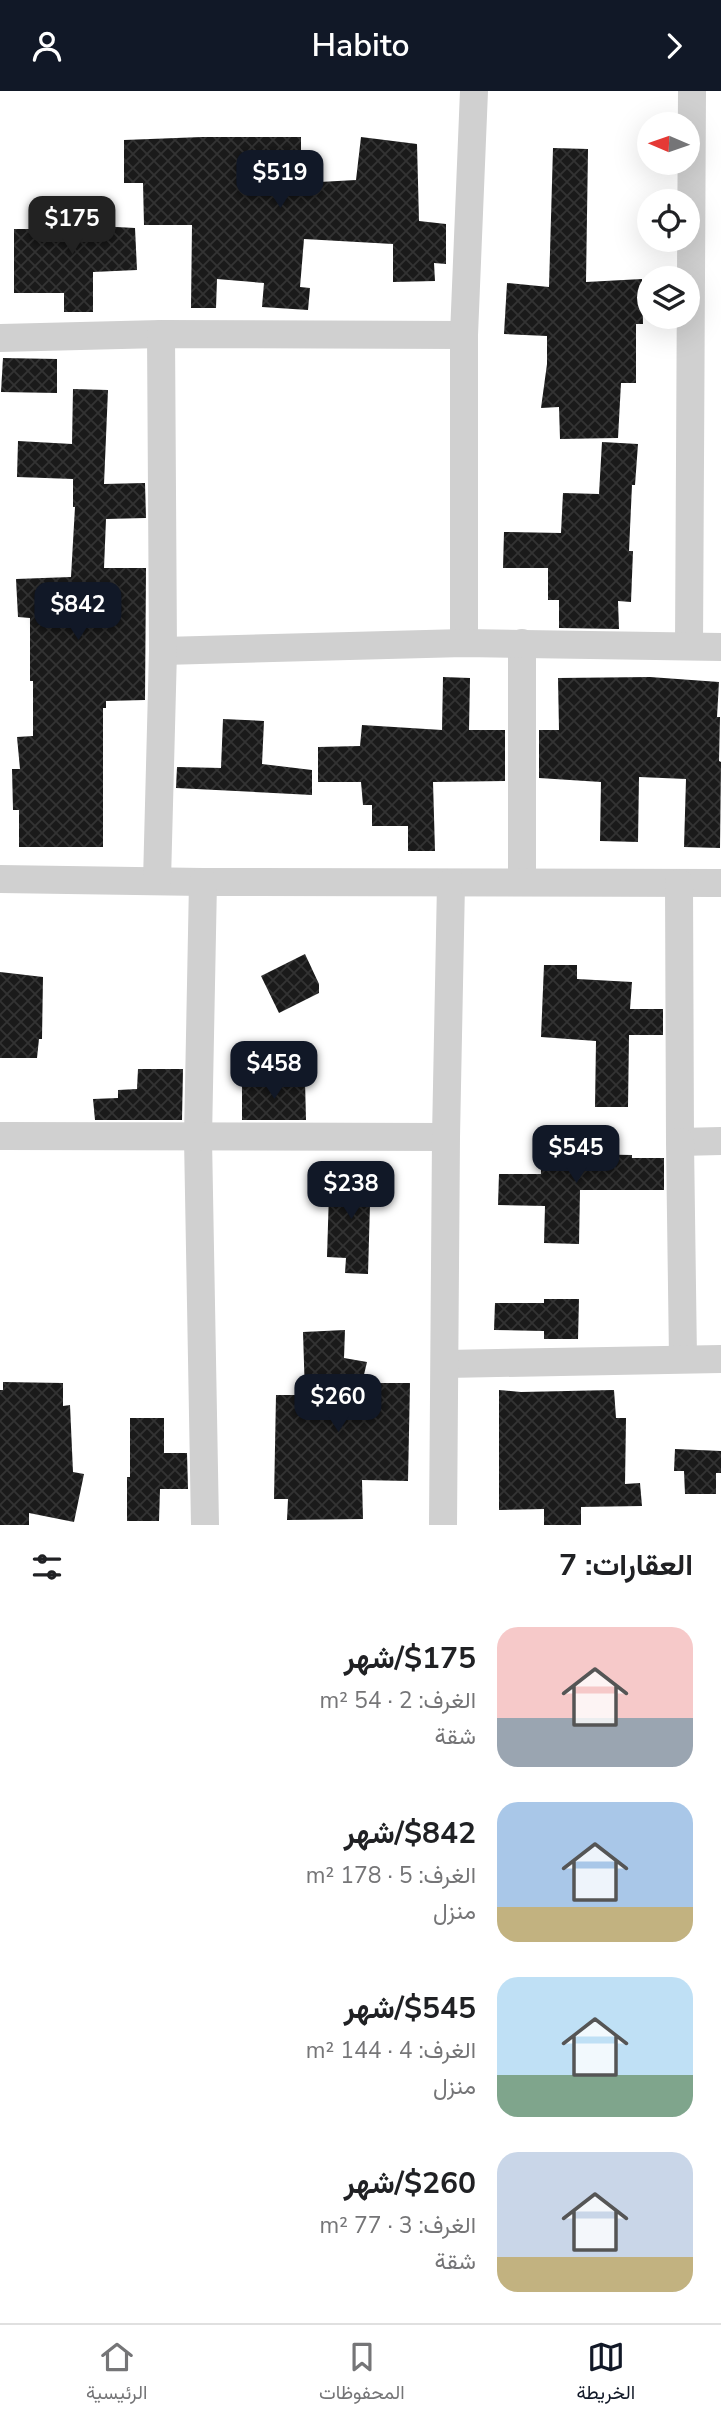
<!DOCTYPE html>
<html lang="ar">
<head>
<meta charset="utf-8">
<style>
	:root { --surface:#fff; --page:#f6f6f6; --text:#202124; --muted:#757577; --line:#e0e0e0; --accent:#111827 }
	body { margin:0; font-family:"Nunito Sans",Vazirmatn,sans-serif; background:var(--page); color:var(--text); direction:rtl; height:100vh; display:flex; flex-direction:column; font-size:26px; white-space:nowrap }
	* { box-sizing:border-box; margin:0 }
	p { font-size:23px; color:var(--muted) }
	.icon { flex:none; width:38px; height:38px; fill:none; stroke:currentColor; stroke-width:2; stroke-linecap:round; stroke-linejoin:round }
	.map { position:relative; height:1434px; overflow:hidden; direction:ltr }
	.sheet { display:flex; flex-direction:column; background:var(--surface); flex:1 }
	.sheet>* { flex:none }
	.needle { width:46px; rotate:272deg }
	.fabs { position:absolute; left:637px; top:21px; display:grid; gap:14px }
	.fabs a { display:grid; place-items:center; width:63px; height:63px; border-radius:50%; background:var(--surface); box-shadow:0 7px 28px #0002; font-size:35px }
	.price { position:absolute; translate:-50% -60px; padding:0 16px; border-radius:14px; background:var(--accent); color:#fff; font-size:23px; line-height:46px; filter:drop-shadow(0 2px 4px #0008) }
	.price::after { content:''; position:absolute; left:50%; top:42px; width:21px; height:16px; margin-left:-10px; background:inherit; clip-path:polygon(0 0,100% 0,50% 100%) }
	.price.on { background:#222; color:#fff }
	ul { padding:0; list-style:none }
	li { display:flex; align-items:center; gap:21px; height:175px; padding:0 28px }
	li span { display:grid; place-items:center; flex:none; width:196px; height:140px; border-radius:21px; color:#555 }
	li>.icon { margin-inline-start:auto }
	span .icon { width:84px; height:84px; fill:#fffc; stroke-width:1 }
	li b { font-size:30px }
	h2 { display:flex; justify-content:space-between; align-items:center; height:84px; padding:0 28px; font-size:30px }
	header { display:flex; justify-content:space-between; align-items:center; height:91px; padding:0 28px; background:var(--accent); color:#fff; font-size:32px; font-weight:600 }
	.dock { display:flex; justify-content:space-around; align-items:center; height:98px; border-top:2px solid var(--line); background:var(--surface); font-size:19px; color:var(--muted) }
	.dock a { display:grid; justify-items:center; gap:4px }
	.dock .on { color:var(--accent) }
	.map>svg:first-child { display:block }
	.building { fill:url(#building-cross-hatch) }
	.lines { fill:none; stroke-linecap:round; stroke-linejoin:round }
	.street { stroke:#d0d0d0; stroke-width:28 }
</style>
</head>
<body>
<header><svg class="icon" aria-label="forward" viewBox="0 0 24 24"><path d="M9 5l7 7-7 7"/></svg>Habito<svg class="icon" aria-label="person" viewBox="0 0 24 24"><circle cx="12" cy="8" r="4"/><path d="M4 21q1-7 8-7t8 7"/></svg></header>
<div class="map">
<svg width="721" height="1434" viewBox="0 0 721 1434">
	<defs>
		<pattern id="building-cross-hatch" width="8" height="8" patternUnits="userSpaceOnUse" patternTransform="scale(1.75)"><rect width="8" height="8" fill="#1a1a1a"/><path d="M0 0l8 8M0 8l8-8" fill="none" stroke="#333"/></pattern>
	</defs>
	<rect width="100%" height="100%" fill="#fff"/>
	<!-- building -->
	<g class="building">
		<polygon points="202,46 301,46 301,92 356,89 361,46 417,53 419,130 446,133 446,173 434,172 435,190 393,191 393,153 304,148 300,196 310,197 308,219 262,216 264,192 217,188 216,217 191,217 192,134 144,134 143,92 124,92 124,49"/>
		<polygon points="553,57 588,58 586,191 642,188 643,233 636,233 636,292 621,292 618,347 560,348 559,316 541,317 547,273 547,245 504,243 507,192 549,196"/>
		<polygon points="66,109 98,110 98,135 135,137 137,179 93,181 93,221 64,221 64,202 14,202 14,138 65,138"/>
		<polygon points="3,267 57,268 57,302 1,301"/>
		<polygon points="73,298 108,299 104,393 145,392 146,427 106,428 104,477 146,477 145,609 106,610 106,617 103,617 103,756 19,756 19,719 13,719 12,678 20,678 17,646 33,645 33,590 30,590 30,527 18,526 16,488 71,486 75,416 73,416 73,388 17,386 18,350 72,353"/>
		<polygon points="602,351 638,353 635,394 632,394 629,460 633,460 631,511 618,510 619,538 559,537 559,509 548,509 548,477 503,477 504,441 561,442 563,402 599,403"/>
		<polygon points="443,586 470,587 469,639 505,639 505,690 433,691 435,760 408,760 408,735 372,735 372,714 363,714 361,691 318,691 318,656 360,655 362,634 442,639"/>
		<polygon points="650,586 719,591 717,626 720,626 719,670 721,671 720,757 684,756 686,688 639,686 638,751 600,750 601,691 539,687 539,639 559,639 558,587"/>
		<polygon points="223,628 264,630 262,673 312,679 312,704 176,697 177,676 221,677"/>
		<polygon points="305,863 319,893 319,902 279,922 261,885"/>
		<polygon points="544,874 577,874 577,888 632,891 630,918 663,918 663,944 629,944 628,1016 595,1016 596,950 541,946"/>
		<polygon points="0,881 43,886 42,948 39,948 37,967 0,967"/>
		<polygon points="138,978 183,978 182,1029 95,1029 93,1008 118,1007 118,999 137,998"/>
		<polygon points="305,990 306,1029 242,1029 242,991"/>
		<polygon points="541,1051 576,1051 576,1063 632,1064 632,1067 664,1067 664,1099 580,1099 579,1153 544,1152 545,1115 498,1114 499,1083 541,1083"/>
		<polygon points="341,1077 371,1078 368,1183 345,1182 346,1167 327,1166 329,1101 341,1102"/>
		<polygon points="544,1208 579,1208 578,1248 544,1248 544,1240 494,1239 495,1212 544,1212"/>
		<polygon points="345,1239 344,1267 367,1271 362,1292 410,1292 408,1390 362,1389 363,1428 287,1429 288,1408 274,1408 276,1304 305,1304 303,1241"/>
		<polygon points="3,1291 63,1292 63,1315 70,1314 73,1381 84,1383 74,1431 29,1422 29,1434 0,1434 0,1299 3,1299"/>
		<polygon points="499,1299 521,1301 614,1299 616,1327 626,1327 625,1393 640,1392 642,1415 581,1416 581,1434 544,1434 544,1418 499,1419"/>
		<polygon points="130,1327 164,1327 164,1362 187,1362 188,1398 160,1398 159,1430 127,1430 127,1386 130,1386"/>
		<polygon points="675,1358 721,1360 721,1382 716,1382 716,1403 685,1403 684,1380 674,1380"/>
	</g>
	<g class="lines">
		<!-- street -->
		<g class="street">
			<polyline points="0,247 161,243 464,244"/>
			<polyline points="464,552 464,244 474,0"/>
			<polyline points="522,552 522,791"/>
			<polyline points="689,555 692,0"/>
			<polyline points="163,560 464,552 721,556"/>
			<polyline points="0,788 203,791 721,792"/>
			<polyline points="157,790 163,560 161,243"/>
			<polyline points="203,791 198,1047 205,1434"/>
			<polyline points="679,792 680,1051 721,1050"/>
			<polyline points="0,1045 446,1046"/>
			<polyline points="680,1051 683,1268"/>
			<polyline points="446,1273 721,1268"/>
			<polyline points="443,1434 446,1046 451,792"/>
		</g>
	</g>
</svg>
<div class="fabs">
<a><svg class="needle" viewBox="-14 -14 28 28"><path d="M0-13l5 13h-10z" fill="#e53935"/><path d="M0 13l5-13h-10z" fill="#757577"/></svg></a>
<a><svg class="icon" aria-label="locate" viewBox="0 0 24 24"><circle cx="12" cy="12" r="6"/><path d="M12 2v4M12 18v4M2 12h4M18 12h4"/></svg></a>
<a><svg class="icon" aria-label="layers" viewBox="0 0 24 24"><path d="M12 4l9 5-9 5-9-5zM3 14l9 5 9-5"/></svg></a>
</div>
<b class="price" style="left:280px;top:119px">$519</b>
<b class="price on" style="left:72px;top:165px">$175</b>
<b class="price" style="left:78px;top:551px">$842</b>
<b class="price" style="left:274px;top:1010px">$458</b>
<b class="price" style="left:576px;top:1094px">$545</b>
<b class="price" style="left:351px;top:1130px">$238</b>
<b class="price" style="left:338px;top:1343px">$260</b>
</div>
<section class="sheet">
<h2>العقارات: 7<svg class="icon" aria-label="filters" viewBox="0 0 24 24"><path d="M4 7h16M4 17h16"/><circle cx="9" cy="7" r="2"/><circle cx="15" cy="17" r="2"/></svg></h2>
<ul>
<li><span style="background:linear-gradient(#f6c9c9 65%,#9aa5b1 0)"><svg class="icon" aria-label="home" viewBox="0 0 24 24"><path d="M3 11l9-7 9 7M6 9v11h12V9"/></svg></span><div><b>$175/شهر</b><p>الغرف: 2 · 54 m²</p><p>شقة</p></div></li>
<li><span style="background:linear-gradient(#a9c7e8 75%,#c2b280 0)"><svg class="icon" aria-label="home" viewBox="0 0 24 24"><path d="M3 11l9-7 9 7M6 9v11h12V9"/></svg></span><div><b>$842/شهر</b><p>الغرف: 5 · 178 m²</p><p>منزل</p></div></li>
<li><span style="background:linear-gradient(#bfe0f5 70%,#7fa58c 0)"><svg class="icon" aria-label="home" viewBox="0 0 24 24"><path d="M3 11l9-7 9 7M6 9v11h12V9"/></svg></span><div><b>$545/شهر</b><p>الغرف: 4 · 144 m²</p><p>منزل</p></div></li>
<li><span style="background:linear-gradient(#c9d6e8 75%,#c2b280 0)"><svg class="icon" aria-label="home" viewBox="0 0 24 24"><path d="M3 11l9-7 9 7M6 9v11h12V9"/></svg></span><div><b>$260/شهر</b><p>الغرف: 3 · 77 m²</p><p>شقة</p></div></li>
</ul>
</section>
<nav class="dock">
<a class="on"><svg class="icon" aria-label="map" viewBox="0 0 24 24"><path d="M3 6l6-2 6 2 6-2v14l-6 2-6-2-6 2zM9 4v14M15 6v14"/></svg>الخريطة</a>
<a><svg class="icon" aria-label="saved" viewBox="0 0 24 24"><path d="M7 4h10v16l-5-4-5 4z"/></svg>المحفوظات</a>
<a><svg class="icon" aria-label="home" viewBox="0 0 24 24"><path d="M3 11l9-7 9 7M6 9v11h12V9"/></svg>الرئيسية</a>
</nav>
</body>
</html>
